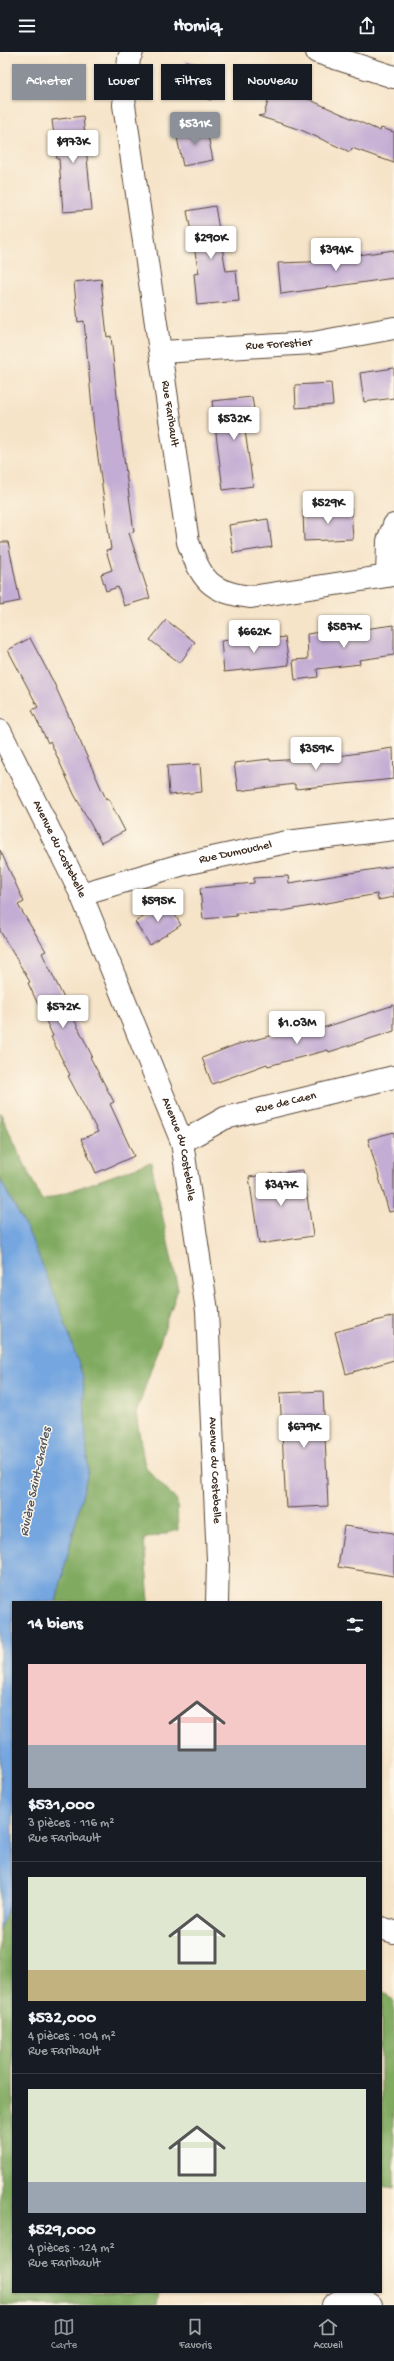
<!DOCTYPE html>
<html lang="fr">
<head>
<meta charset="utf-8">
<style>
	:root { --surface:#171b24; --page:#20242c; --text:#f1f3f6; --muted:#9ea1a6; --line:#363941; --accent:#8c9099 }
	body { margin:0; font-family:"Gochi Hand",sans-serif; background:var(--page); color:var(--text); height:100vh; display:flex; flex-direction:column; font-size:15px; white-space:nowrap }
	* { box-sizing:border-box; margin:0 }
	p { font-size:13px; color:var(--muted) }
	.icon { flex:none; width:22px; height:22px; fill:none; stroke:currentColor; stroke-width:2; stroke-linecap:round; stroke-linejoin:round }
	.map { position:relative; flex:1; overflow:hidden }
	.side { position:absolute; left:12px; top:1549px; width:370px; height:692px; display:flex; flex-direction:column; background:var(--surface); border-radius:0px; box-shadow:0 1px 3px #0004 }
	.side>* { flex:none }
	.guide { position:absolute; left:12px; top:12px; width:370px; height:36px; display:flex; gap:8px }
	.price { position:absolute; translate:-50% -34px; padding:0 9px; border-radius:4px; background:#fff; color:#222; font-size:13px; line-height:26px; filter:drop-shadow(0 1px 2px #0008) }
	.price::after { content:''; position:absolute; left:50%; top:24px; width:12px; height:9px; margin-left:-6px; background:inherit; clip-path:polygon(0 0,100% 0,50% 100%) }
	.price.on { background:var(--accent); color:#fff }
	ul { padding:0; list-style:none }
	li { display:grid; align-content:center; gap:8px; height:212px; padding:0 16px }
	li+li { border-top:1px solid var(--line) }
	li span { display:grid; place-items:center; height:124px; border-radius:0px; color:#555 }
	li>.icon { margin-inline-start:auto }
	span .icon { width:72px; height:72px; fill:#fffc; stroke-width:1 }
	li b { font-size:17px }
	h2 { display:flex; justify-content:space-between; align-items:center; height:48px; padding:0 16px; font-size:17px }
	.pill { padding:0 14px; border-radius:0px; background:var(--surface); box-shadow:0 1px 3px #0004; font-size:14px; line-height:36px }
	.pill.on { background:var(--accent); color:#fff }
	header { display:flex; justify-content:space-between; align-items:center; height:52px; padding:0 16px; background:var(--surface); font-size:18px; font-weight:800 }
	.menu { display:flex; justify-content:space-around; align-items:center; height:56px; border-top:1px solid var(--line); background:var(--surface); font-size:11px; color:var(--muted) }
	.menu a { display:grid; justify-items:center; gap:2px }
	.menu .on { color:var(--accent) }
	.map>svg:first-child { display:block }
	.forest { fill:#80aa61; stroke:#5e6a40 }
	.water { fill:#74a6e0; stroke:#58687f }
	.building { fill:#c4add4 }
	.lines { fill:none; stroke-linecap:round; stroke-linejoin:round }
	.minor-casing { stroke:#574638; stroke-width:24 }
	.minor { stroke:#fff; stroke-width:22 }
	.labels { text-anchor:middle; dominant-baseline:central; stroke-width:3; stroke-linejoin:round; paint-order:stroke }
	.street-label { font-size:12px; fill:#3b2a1e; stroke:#fcf5e5 }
	.water-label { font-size:13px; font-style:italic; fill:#4f5562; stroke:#fcf5e5 }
</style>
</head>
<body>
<header><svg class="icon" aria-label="menu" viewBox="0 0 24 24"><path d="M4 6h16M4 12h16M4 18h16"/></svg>Homiq<svg class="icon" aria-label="share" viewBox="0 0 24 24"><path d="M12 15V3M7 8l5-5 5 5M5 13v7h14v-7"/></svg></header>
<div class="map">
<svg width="394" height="2253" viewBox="0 0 394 2253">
	<rect width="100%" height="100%" fill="#fcf5e5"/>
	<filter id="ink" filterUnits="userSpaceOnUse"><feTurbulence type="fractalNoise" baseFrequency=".025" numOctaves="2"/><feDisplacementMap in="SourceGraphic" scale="8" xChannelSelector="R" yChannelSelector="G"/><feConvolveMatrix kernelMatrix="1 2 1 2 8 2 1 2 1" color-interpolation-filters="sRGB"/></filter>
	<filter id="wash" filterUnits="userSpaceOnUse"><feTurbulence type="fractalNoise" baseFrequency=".012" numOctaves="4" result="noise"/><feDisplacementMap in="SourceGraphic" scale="16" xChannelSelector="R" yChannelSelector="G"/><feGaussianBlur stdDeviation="0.9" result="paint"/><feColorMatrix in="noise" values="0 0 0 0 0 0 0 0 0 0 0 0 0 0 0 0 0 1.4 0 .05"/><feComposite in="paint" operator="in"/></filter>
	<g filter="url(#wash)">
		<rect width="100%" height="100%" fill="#f6e4c9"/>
		<!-- forest -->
		<g class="forest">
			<polygon points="0,1060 42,1149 151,1110 178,1237 136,1362 145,1415 177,1449 178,1478 144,1487 149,1550 56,1550 88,1420 29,1181 0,1127"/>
			<polygon points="13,1843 13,2240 159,2240 157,2253 0,2253 0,1878"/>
			<polygon points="381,1939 394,1949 394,2135 381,2133"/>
		</g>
		<!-- water -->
		<polygon class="water" points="0,1127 29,1181 60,1256 83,1325 88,1420 56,1550 13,1550 13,1842 0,1878"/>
		<g id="blocks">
			<!-- building -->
			<g class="building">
				<polygon points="186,9 219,19 211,48 177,38"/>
				<polygon points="272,35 308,47 380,79 381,76 394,80 394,111 352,96 350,100 301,78 258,64 264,63"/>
				<polygon points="83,64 92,158 63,160 59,107 57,107 52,68"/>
				<polygon points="206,74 213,108 183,114 176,81"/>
				<polygon points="215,154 226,219 236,218 239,249 197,253 194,222 199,221 187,159"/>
				<polygon points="394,198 394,226 281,242 278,211 309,210"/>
				<polygon points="101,227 107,285 111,284 121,385 134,480 129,481 150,546 124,554 118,535 106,539 101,522 112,518 106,498 111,497 94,377 84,269 78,270 74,230"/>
				<polygon points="394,316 394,346 364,350 360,321"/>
				<polygon points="331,331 333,353 296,356 295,333"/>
				<polygon points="252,345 256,371 244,372 253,434 223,438 212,349"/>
				<polygon points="351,456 353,487 304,489 303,458"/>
				<polygon points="268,467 272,495 233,501 229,473"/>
				<polygon points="0,490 8,490 20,549 0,553"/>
				<polygon points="166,568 195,590 180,611 150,588"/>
				<polygon points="394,573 394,603 359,608 360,612 317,617 318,625 295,628 293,608 308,607 307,582 355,575 356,578"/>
				<polygon points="285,585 289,613 224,620 221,589 241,587 241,591"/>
				<polygon points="30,586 53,629 106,747 108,746 125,779 101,791 74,742 50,689 48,691 32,658 38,655 8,598"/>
				<polygon points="393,696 394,727 295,737 295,732 238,739 234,711 270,707 270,709 331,705"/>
				<polygon points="200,712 202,740 169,743 167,714"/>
				<polygon points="0,798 24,850 18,853 46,899 42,901 92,1004 90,1005 114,1050 110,1052 134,1104 96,1121 81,1087 98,1080 68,1024 70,1023 51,985 53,984 28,931 30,930 0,879"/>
				<polygon points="394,814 394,845 378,848 377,842 283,859 236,861 237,864 203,867 200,836 254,831 254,826 288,824 289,831"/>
				<polygon points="167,850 181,873 150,893 135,870"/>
				<polygon points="394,953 394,979 329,1000 328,998 268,1014 267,1012 212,1032 202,1006 235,993 300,976 301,983"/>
				<polygon points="394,1080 394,1159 389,1160 368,1087"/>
				<polygon points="303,1118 313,1184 259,1192 249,1125"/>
				<polygon points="394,1264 394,1308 346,1322 335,1280"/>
				<polygon points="323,1339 328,1454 286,1456 280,1341"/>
				<polygon points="344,1474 394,1481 394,1524 338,1515"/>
			</g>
		</g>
	</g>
	<g filter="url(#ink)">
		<use href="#blocks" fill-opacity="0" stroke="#574638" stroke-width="1"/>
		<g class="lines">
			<!-- minor casing -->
			<g class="minor-casing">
				<g id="minor">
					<path id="s1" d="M132 0 129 6 124 53 188 490C202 528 209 540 251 545L394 523"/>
					<polyline points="317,0 394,25"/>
					<path id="s2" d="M162 300 313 291 394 276"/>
					<polyline points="387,524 388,489 394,473"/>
					<path id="s3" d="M0 679 81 842 182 1090 207 1259 218 1508 217 1550"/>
					<path id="s4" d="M81 842 184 812 287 790 394 777"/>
					<path id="s5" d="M182 1090 225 1066 394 1025"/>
					<polyline points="381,1876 394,1880"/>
					<path d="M333 2253C343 2245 362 2245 371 2253"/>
				</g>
			</g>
			<!-- minor -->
			<use href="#minor" class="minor"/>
		</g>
	</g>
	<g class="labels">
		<!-- street labels -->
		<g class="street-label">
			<text stroke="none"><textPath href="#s2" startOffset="117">Rue Forestier</textPath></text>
			<text stroke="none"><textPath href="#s1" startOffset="366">Rue Faribault</textPath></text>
			<text stroke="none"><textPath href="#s3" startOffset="132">Avenue du Costebelle</textPath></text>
			<text stroke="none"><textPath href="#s4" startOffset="160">Rue Dumouchel</textPath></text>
			<text stroke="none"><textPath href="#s5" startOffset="112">Rue de Caen</textPath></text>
			<text stroke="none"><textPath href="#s3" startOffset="456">Avenue du Costebelle</textPath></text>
			<text stroke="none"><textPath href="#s3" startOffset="780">Avenue du Costebelle</textPath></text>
		</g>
		<!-- water labels -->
		<g class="water-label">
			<text transform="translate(36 1430) rotate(-78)">Rivière Saint-Charles</text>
		</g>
	</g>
</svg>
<b class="price on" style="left:195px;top:94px">$531K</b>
<b class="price" style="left:73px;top:112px">$973K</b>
<b class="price" style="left:211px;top:208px">$290K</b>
<b class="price" style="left:336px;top:220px">$394K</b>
<b class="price" style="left:234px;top:389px">$532K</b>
<b class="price" style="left:328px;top:473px">$529K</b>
<b class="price" style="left:344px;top:597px">$587K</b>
<b class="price" style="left:254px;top:602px">$662K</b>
<b class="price" style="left:316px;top:719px">$359K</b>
<b class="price" style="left:158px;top:871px">$595K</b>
<b class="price" style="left:63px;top:977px">$572K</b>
<b class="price" style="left:297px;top:993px">$1.03M</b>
<b class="price" style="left:281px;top:1155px">$347K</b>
<b class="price" style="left:304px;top:1397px">$679K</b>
<div class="guide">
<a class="pill on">Acheter</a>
<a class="pill">Louer</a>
<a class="pill">Filtres</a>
<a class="pill">Nouveau</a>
</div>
<section class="side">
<h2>14 biens<svg class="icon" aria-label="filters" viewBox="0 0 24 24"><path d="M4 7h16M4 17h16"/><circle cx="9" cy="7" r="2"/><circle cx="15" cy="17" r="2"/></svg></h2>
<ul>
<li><span style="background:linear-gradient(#f6c9c9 65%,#9aa5b1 0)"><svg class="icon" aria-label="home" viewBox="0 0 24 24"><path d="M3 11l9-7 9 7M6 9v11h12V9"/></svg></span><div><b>$531,000</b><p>3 pièces · 116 m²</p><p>Rue Faribault</p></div></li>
<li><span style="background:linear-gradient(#dfe7d0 75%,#c2b280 0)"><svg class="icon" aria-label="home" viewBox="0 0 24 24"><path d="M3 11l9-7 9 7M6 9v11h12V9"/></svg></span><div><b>$532,000</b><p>4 pièces · 104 m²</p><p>Rue Faribault</p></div></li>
<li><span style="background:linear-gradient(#dfe7d0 75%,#9aa5b1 0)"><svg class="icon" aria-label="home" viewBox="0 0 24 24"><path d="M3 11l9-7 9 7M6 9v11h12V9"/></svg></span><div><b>$529,000</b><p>4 pièces · 124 m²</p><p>Rue Faribault</p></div></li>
</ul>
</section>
</div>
<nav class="menu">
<a class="on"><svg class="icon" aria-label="map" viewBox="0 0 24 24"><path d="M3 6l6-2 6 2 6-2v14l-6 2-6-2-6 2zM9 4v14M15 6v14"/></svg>Carte</a>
<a><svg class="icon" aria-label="saved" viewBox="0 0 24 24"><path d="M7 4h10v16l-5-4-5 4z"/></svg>Favoris</a>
<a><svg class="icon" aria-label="home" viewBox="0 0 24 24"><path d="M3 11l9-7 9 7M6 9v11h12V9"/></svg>Accueil</a>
</nav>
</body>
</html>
